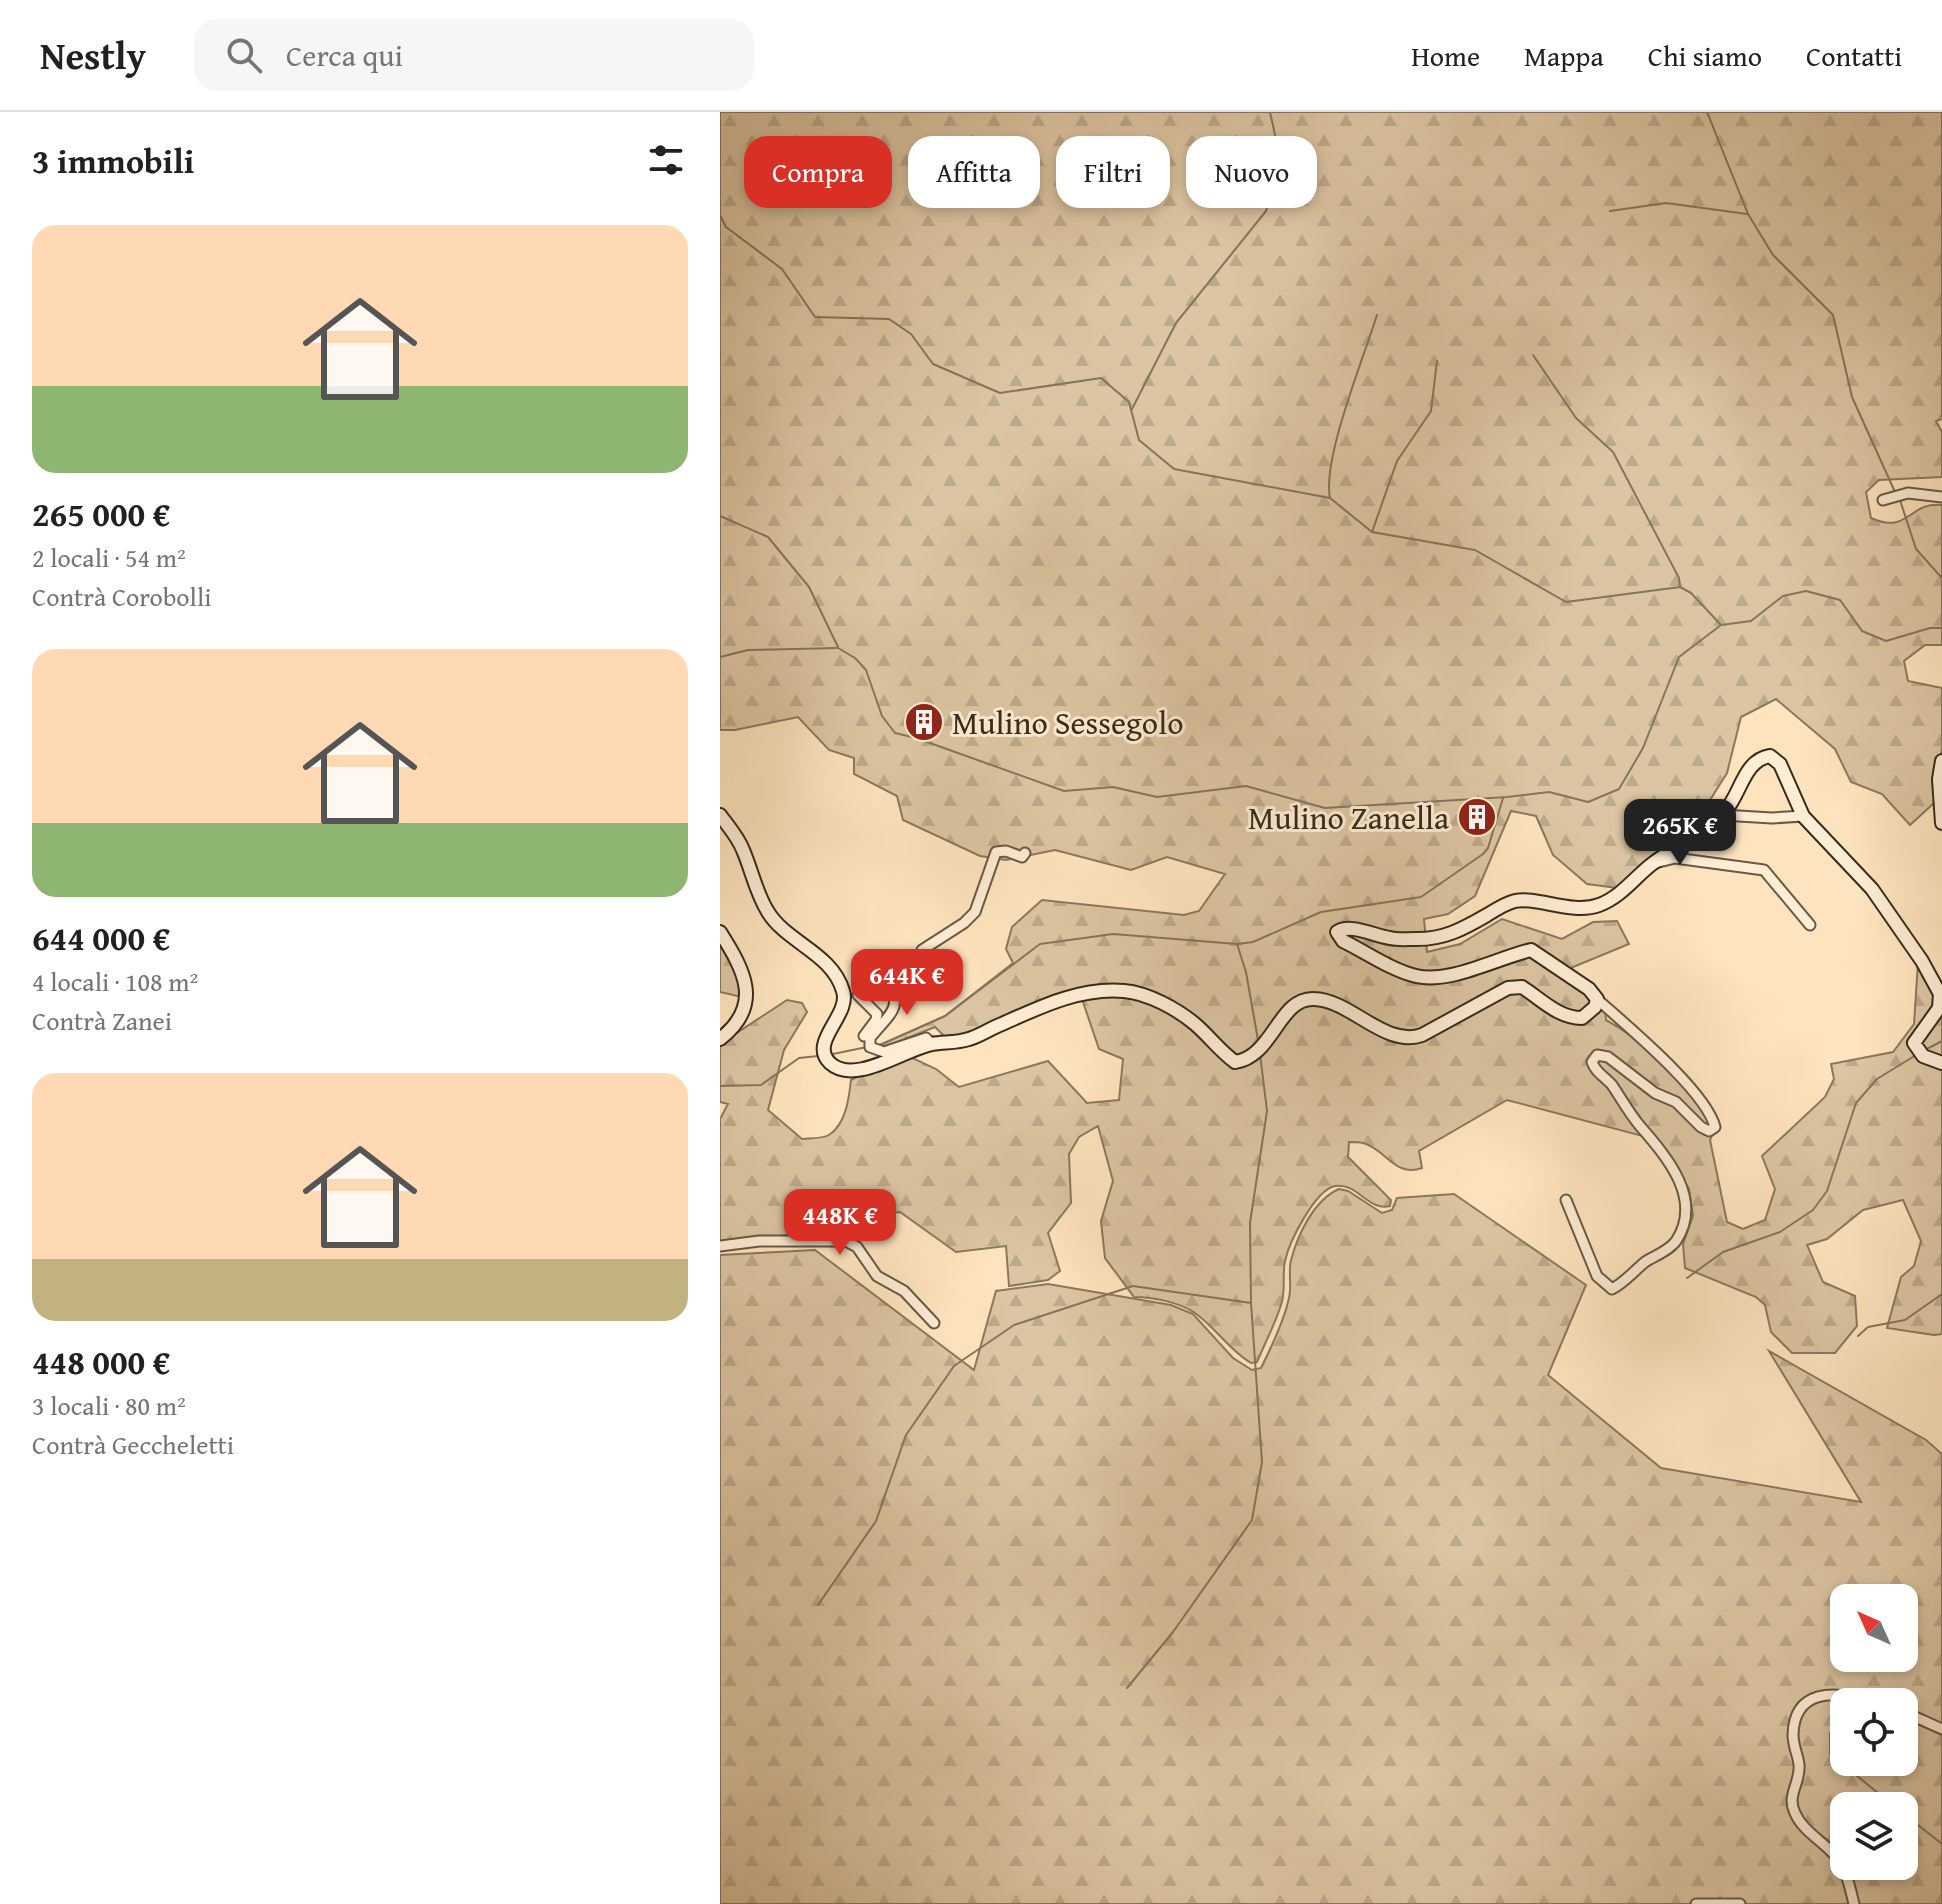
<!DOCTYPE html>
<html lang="it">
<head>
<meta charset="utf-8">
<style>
	:root { --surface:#fff; --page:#f6f6f6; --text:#202124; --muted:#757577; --line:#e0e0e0; --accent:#d93025 }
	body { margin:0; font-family:"Gentium Book Plus",serif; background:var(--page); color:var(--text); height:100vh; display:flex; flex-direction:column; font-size:30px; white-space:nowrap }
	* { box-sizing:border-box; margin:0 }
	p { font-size:26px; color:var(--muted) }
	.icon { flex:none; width:44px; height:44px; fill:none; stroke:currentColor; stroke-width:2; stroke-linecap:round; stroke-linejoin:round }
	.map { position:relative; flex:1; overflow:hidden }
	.details { display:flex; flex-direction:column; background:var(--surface); width:720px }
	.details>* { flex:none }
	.guide { position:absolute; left:24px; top:24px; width:760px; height:72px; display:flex; gap:16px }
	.needle { width:52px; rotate:315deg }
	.controls { position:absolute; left:1110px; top:1472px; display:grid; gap:16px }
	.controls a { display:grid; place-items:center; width:88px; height:88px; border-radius:16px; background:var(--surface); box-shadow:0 4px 12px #0003; font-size:40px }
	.price { position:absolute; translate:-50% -68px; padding:0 18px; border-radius:16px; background:var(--accent); color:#fff; font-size:26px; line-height:52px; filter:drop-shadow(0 2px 4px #0008) }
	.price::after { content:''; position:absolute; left:50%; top:48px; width:24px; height:18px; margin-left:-12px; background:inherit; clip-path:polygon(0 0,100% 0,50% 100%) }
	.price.on { background:#222; color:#fff }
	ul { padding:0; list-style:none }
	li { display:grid; align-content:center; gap:16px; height:424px; padding:0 32px }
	li span { display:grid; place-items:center; height:248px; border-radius:24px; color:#555 }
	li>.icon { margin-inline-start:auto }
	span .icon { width:144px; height:144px; fill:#fffc; stroke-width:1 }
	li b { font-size:34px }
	h2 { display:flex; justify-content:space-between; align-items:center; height:96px; padding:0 32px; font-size:34px }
	.chip { padding:0 28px; border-radius:24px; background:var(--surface); box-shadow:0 4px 12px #0003; font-size:28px; line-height:72px }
	.chip.on { background:var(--accent); color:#fff }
	header { display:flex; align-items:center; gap:48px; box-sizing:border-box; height:112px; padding:0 40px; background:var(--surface); border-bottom:2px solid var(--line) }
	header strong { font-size:38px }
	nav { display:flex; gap:44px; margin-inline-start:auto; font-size:28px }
	.search { width:560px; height:72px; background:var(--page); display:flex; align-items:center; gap:20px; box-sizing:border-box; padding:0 28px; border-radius:24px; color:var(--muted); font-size:30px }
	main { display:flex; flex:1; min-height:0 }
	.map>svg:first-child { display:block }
	.forest { fill:url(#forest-firs); stroke:#8a785e; stroke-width:2; fill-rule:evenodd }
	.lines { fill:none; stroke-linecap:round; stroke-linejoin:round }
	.stream { stroke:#86745c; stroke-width:2 }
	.street-casing { stroke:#695944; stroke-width:13 }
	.secondary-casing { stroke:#372b1b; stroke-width:16 }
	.street { stroke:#feedd5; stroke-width:9 }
	.secondary { stroke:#feedd5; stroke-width:12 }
	.labels { text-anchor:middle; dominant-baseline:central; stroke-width:6; stroke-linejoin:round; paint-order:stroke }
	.poi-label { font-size:32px; fill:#372b1b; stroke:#feedd5; text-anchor:start }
</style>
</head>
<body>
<header>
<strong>Nestly</strong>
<div class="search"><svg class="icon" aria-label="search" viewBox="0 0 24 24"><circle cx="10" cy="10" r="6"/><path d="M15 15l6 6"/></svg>Cerca qui</div>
<nav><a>Home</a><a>Mappa</a><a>Chi siamo</a><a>Contatti</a></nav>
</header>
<main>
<section class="details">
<h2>3 immobili<svg class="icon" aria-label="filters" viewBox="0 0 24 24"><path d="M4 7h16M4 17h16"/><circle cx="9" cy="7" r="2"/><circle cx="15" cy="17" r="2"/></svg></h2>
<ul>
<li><span style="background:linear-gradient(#ffd9b3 65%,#8fb573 0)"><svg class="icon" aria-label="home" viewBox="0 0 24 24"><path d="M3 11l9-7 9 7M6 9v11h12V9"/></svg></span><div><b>265 000 €</b><p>2 locali · 54 m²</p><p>Contrà Corobolli</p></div></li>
<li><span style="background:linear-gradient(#ffd9b3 70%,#8fb573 0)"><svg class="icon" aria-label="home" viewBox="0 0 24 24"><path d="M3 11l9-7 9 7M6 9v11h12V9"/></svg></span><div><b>644 000 €</b><p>4 locali · 108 m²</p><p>Contrà Zanei</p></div></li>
<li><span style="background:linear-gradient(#ffd9b3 75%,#c2b280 0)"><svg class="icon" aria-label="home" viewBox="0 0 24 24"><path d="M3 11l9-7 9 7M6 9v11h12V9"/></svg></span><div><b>448 000 €</b><p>3 locali · 80 m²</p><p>Contrà Geccheletti</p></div></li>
</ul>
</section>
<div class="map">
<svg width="1222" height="1792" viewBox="0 0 1222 1792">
	<defs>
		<pattern id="forest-firs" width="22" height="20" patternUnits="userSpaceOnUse" patternTransform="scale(2)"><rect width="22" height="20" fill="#dcc5a2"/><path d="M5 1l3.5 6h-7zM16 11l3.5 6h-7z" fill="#bda98b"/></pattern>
	</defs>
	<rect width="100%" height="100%" fill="#fee4be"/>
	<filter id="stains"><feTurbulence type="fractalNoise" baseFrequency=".0025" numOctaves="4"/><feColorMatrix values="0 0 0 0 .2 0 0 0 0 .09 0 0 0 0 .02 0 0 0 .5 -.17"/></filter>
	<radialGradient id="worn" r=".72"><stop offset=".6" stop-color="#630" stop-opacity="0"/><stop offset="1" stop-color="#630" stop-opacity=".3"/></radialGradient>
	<!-- forest -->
	<g class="forest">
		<path d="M0 0H1222V307L1216 309 1222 320V365L1159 368 1146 380 1151 406C1189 423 1189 389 1222 393V533H1205L1184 549 1188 569 1222 576V636L1214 691 1190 713 1162 682 1131 670 1115 637 1056 587 1021 605 1007 661 985 696 978 715 930 747 897 776 867 772 833 743 816 704 791 699 755 784 728 802 704 807 707 840 740 832 782 807 842 827 873 810 897 809 909 832 836 862 885 896 886 908C932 932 964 974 996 1014L990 1028 1007 1110 1023 1117 1045 1108 1055 1077 1042 1044 1105 985 1114 967 1111 952 1173 940 1194 912 1198 850 1222 897V1222L1214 1223 1167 1216 1181 1165 1194 1154 1201 1129 1183 1088 1143 1098 1107 1127 1087 1133 1103 1170 1135 1184 1137 1214 1115 1241H1072L1051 1220 1045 1193 1036 1185 965 1156 963 1132 973 1104 969 1077 934 1027 787 988 699 1039 702 1056C675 1066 666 1037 643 1031 639 1030 634 1030 629 1030L628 1045 671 1088 670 1094C649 1100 637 1070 615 1074 595 1078 569 1130 565 1149 562 1163 566 1179 561 1193 555 1212 545 1231 537 1250L531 1251C509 1238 496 1216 475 1201 459 1190 433 1185 414 1185L385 1146 381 1109 393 1069 378 1014 359 1025 349 1042 351 1091 328 1121 340 1159 328 1168 289 1174 286 1134 236 1140 180 1100 99 1108 91 1121 0 1130V1007L8 992 0 990V932L67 888 82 891 87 900 64 938 48 998 82 1027C90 1026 102 1027 109 1023 126 1012 129 986 131 968L184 942 216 957 239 975 328 949 367 991 399 988 403 947 379 937 363 890 345 880 265 915 226 926 215 915 175 931 182 939 153 936 225 904 293 851 286 837 292 815 322 788 464 803 479 799 505 762 447 745 411 758 335 738 286 748 260 744 183 708 177 684 134 662V646L109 638 78 605 15 618H0Z"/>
		<polygon points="0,832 17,858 22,885 0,880"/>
		<path d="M619 1077 628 1079 662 1101 672 1098 677 1086 734 1082 866 1173 828 1263 941 1356 1141 1390 1049 1239 1206 1328 1222 1342V1792H0V1143L95 1138 254 1258 276 1179 328 1172 451 1193 473 1202 513 1246 532 1258 541 1256C552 1234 564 1209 569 1186 572 1174 568 1160 571 1148 578 1122 594 1088 619 1077ZM1124 1486H1184V1546H1124ZM1124 1590H1184V1650H1124ZM1124 1694H1184V1754H1124Z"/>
	</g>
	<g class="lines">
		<!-- stream -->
		<g class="stream">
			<polyline points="987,0 1028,102 1053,143 1113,203 1132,285 1175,380"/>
			<polyline points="890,99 946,91 1027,102"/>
			<polyline points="0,103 6,115 62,157 95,205 169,207 191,222 213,252 280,281 381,266 409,290 419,328 454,357 610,386 652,420 755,438 846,490 960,475 971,481 1001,513"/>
			<polyline points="813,243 856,306 893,340 959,466 960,475"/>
			<polyline points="412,297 456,211 546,99 561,50 550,0"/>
			<path d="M610 386C602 347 644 245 657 203"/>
			<polyline points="1180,388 1196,437 1222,466"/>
			<polyline points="0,404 48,425 89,475 118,535"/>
			<polyline points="652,420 677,349 711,299 717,249"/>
			<polyline points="118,536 135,546 146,558 162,604 175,621 196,626 344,679 393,675 437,685 526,674 605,696 787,685 829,680 868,690 899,677 923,636 959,545 1001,513 1031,509 1063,484 1086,479 1120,488 1142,519 1166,529 1210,516 1222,516"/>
			<polyline points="0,545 28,538 117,536"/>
			<polyline points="517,832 526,860 538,928"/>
			<polyline points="158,934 225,904 320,832 393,822 517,832 533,830 601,800 701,785 763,742 768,736 783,686"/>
			<polyline points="1205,938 1222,929"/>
			<polyline points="113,942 147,935"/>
			<polyline points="0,974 41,973 79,946 98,944"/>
			<polyline points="967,1166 1003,1140 1060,1120 1093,1098 1107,1079 1136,991 1157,967 1196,943"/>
			<polyline points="1138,1224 1148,1215 1185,1208 1222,1182"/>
			<polyline points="98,1493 156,1409 186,1323 234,1254 294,1213 413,1174 531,1191"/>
			<polyline points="407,1576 453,1520 532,1408 542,1350 531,1191 530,1111 547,999 540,942"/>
			<polyline points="1110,1621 1110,1642 1174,1694"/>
			<polyline points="1184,1702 1222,1732"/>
		</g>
		<!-- street casing -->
		<g class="street-casing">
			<g id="street">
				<polyline points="1163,388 1188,381 1222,385"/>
				<polyline points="1002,703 1052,706 1083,704"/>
				<polyline points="939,750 955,746 1044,758 1090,813"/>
				<path d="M152 867C193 889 169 902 150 926V935L164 940 206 926 212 932"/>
				<polyline points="172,881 195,862 202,838 244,811 255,800 276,740 286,739 302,745 305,741"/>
				<polyline points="138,883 157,902 156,908 144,924"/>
				<path d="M846 1088 877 1164 892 1177C904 1171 914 1159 925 1150 934 1144 949 1139 956 1129 984 1087 946 1044 920 1014 909 1001 901 986 892 973 885 965 875 960 872 950L877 943 888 945 935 981 956 990 981 1015 989 1019 995 1015C986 979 906 913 877 887"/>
				<polyline points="0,1134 39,1129 126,1129 137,1135 157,1164 184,1179 214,1211"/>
				<polyline points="1184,1600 1222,1617"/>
				<polyline points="976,1792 1020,1792"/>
				<path d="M1134 1792C1130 1776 1127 1759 1117 1746 1105 1730 1083 1720 1075 1701 1066 1683 1081 1670 1079 1653 1078 1643 1073 1634 1073 1623 1074 1577 1115 1578 1147 1590"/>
			</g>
		</g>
		<!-- secondary casing -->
		<g class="secondary-casing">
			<g id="secondary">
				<polyline points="1222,649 1219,667 1222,711"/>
				<path d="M0 703C8 714 18 725 23 738 32 759 36 781 48 800 67 831 112 841 123 879 131 903 88 930 110 951 135 974 184 937 212 932 224 930 237 931 249 927 260 924 271 916 282 912 320 895 361 875 404 879 428 881 457 897 475 912 489 924 500 939 515 950 553 945 559 885 594 887 631 888 665 936 702 923L788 876 802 875C821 887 838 906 862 906L875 895 877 887 869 877 811 838C777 846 730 872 696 864 671 858 646 840 623 829L617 820C631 811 654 824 670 826 678 828 686 827 694 827 723 828 743 817 767 803 775 798 786 791 795 789 817 784 852 803 879 793 901 785 915 765 932 752 956 734 987 721 1006 698 1021 681 1024 648 1050 644L1060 652 1083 704 1152 777 1202 849 1220 882 1219 896 1194 931 1203 944 1222 951"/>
				<path d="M0 820C24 858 44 893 0 927"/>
			</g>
		</g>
		<!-- street -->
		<use href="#street" class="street"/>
		<!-- secondary -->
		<use href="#secondary" class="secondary"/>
	</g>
	<!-- icons -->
	<defs>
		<g id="building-disc" transform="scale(2)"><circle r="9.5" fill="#8f2418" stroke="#feedd5"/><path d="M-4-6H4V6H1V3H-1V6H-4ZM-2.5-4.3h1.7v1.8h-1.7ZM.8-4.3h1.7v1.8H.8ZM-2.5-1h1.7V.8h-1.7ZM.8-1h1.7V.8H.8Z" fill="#fff"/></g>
	</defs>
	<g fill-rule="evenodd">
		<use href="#building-disc" x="204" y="610"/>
		<use href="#building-disc" x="757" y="705"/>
	</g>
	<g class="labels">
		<!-- poi labels -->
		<g class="poi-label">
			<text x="232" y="610">Mulino Sessegolo</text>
			<text x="729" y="705" text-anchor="end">Mulino Zanella</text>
		</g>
	</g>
	<rect width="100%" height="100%" filter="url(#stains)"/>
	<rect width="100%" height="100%" fill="url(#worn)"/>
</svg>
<div class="controls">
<a><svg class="needle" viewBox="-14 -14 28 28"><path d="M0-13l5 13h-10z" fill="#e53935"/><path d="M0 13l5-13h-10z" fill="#757577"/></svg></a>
<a><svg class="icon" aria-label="locate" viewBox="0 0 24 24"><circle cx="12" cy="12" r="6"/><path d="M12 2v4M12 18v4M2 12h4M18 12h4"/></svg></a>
<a><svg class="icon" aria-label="layers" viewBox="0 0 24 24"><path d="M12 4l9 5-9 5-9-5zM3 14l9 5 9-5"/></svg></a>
</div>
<b class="price on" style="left:960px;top:755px">265K €</b>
<b class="price" style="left:187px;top:905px">644K €</b>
<b class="price" style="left:120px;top:1145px">448K €</b>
<div class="guide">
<a class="chip on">Compra</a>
<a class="chip">Affitta</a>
<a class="chip">Filtri</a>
<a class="chip">Nuovo</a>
</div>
</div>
</main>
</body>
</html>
